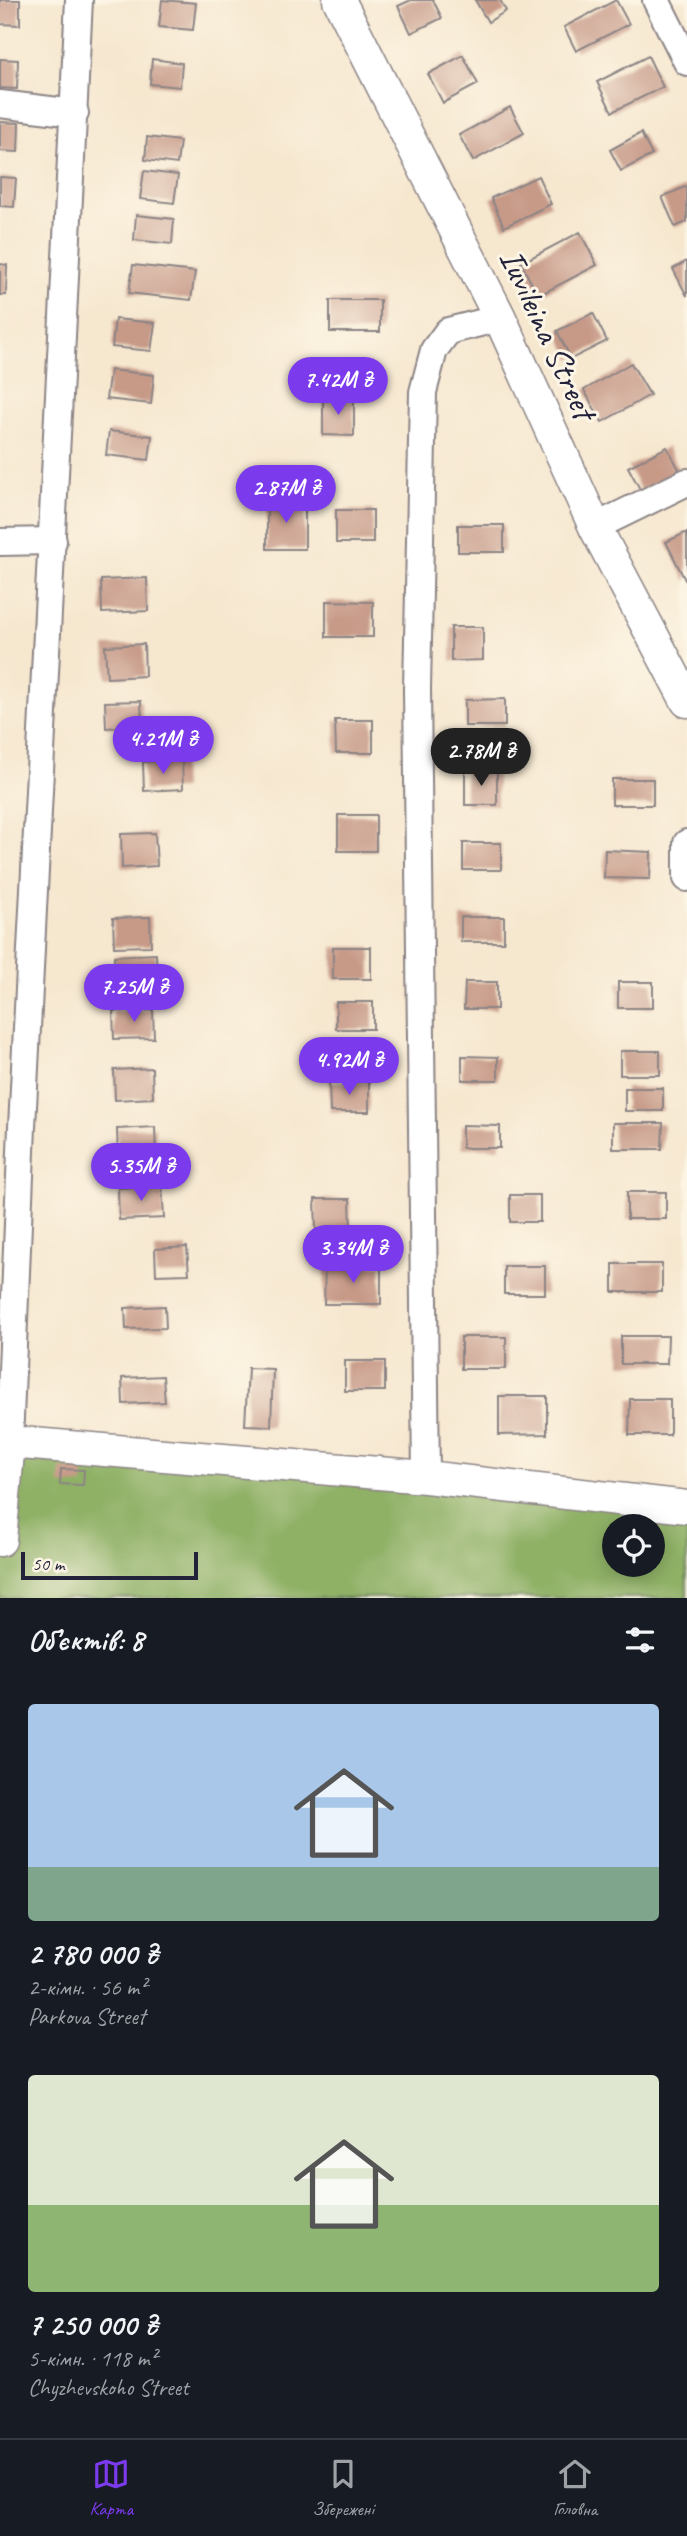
<!DOCTYPE html>
<html lang="uk">
<head>
<meta charset="utf-8">
<style>
	:root { --surface:#171b24; --page:#20242c; --text:#f1f3f6; --muted:#9ea1a6; --line:#363941; --accent:#7c3aed }
	body { margin:0; font-family:Caveat,sans-serif; background:var(--page); color:var(--text); height:100vh; display:flex; flex-direction:column; font-size:26px; white-space:nowrap }
	* { box-sizing:border-box; margin:0 }
	p { font-size:23px; color:var(--muted) }
	.icon { flex:none; width:38px; height:38px; fill:none; stroke:currentColor; stroke-width:2; stroke-linecap:round; stroke-linejoin:round }
	.map { position:relative; height:1598px; overflow:hidden }
	.side { display:flex; flex-direction:column; background:var(--surface); flex:1 }
	.side>* { flex:none }
	.buttons { position:absolute; left:602px; top:1514px; display:grid; gap:14px }
	.buttons a { display:grid; place-items:center; width:63px; height:63px; border-radius:50%; background:var(--surface); box-shadow:0 4px 18px #0003; font-size:35px }
	.scale { position:absolute; left:21px; bottom:18px; width:177px; box-sizing:border-box; padding-left:7px; border:4px solid #22223b; border-top:0; font-size:19px; line-height:24px; white-space:nowrap; color:#22223b; -webkit-text-stroke:5px #fcf5e5; paint-order:stroke }
	.price { position:absolute; translate:-50% -60px; padding:0 16px; border-radius:24px; background:var(--accent); color:#fff; font-size:23px; line-height:46px; filter:drop-shadow(0 2px 4px #0008) }
	.price::after { content:''; position:absolute; left:50%; top:42px; width:21px; height:16px; margin-left:-10px; background:inherit; clip-path:polygon(0 0,100% 0,50% 100%) }
	.price.selected { background:#222; color:#fff }
	ul { padding:0; list-style:none }
	li { display:grid; align-content:center; gap:14px; height:371px; padding:0 28px }
	li span { display:grid; place-items:center; height:217px; border-radius:7px; color:#555 }
	li>.icon { margin-inline-start:auto }
	span .icon { width:126px; height:126px; fill:#fffc; stroke-width:1 }
	li b { font-size:30px }
	h2 { display:flex; justify-content:space-between; align-items:center; height:84px; padding:0 28px; font-size:30px }
	.tabs { display:flex; justify-content:space-around; align-items:center; height:98px; border-top:2px solid var(--line); background:var(--surface); font-size:19px; color:var(--muted) }
	.tabs a { display:grid; justify-items:center; gap:4px }
	.tabs .selected { color:var(--accent) }
	.map>svg:first-child { display:block }
	.forest { fill:#8fb166; stroke:#586a50; stroke-width:2; fill-rule:evenodd }
	.building { fill:#c79a88 }
	.lines { fill:none; stroke-linecap:round; stroke-linejoin:round }
	.minor-casing { stroke:#8c8485; stroke-width:30 }
	.tertiary-casing { stroke:#8c8485; stroke-width:35 }
	.minor { stroke:#fff; stroke-width:26 }
	.tertiary { stroke:#fff; stroke-width:32 }
	.labels { text-anchor:middle; dominant-baseline:central; stroke-width:6; stroke-linejoin:round; paint-order:stroke }
	.street-label { font-size:35px; fill:#22223b; stroke:#fcf5e5 }
</style>
</head>
<body>
<div class="map">
<svg width="687" height="1598" viewBox="0 0 687 1598">
	<rect width="100%" height="100%" fill="#fcf5e5"/>
	<filter id="ink" filterUnits="userSpaceOnUse"><feTurbulence type="fractalNoise" baseFrequency=".0143" numOctaves="2"/><feDisplacementMap in="SourceGraphic" scale="14" xChannelSelector="R" yChannelSelector="G"/><feConvolveMatrix kernelMatrix="1 2 1 2 8 2 1 2 1" color-interpolation-filters="sRGB"/></filter>
	<filter id="wash" filterUnits="userSpaceOnUse"><feTurbulence type="fractalNoise" baseFrequency=".00686" numOctaves="4" result="noise"/><feDisplacementMap in="SourceGraphic" scale="28" xChannelSelector="R" yChannelSelector="G"/><feGaussianBlur stdDeviation="1.57" result="paint"/><feColorMatrix in="noise" values="0 0 0 0 0 0 0 0 0 0 0 0 0 0 0 0 0 1.4 0 .05"/><feComposite in="paint" operator="in"/></filter>
	<g filter="url(#wash)">
		<rect width="100%" height="100%" fill="#f6e7cf"/>
		<!-- forest -->
		<path class="forest" d="M9 1442 687 1510V1598H0V1540ZM614 1526H653V1564H614Z"/>
		<g id="blocks">
			<!-- building -->
			<g class="building">
				<polygon points="0,0 20,0 20,25 0,24"/>
				<polygon points="162,0 196,3 193,30 159,27"/>
				<polygon points="411,0 433,0 442,18 411,33 398,6"/>
				<polygon points="475,0 500,0 506,11 488,22"/>
				<polygon points="616,0 629,24 576,51 564,27"/>
				<polygon points="463,55 478,84 443,103 428,74"/>
				<polygon points="648,56 663,87 612,112 597,82"/>
				<polygon points="0,59 18,60 17,89 0,88"/>
				<polygon points="152,59 182,63 180,87 150,84"/>
				<polygon points="510,107 524,133 473,161 459,135"/>
				<polygon points="0,122 19,123 18,152 0,151"/>
				<polygon points="641,133 652,155 621,171 610,150"/>
				<polygon points="147,137 180,141 177,164 145,160"/>
				<polygon points="144,171 178,175 174,203 140,199"/>
				<polygon points="538,176 551,204 504,227 491,198"/>
				<polygon points="0,177 16,178 14,207 0,206"/>
				<polygon points="687,186 687,222 675,227 662,197"/>
				<polygon points="136,215 174,219 172,244 134,240"/>
				<polygon points="580,232 597,265 538,296 521,263"/>
				<polygon points="687,261 687,296 673,269"/>
				<polygon points="0,264 7,265 6,295 0,295"/>
				<polygon points="133,265 195,272 191,300 129,293"/>
				<rect x="330" y="300" width="50" height="32"/>
				<polygon points="593,313 607,341 571,359 557,331"/>
				<polygon points="115,319 155,323 151,351 112,347"/>
				<polygon points="631,363 650,395 602,422 584,390"/>
				<polygon points="110,370 154,375 151,404 106,399"/>
				<polygon points="323,399 354,400 354,436 323,435"/>
				<polygon points="109,431 152,436 149,460 106,455"/>
				<polygon points="667,447 680,471 641,491 628,467"/>
				<rect x="267" y="501" width="38" height="48"/>
				<rect x="336" y="510" width="37" height="33"/>
				<rect x="458" y="525" width="46" height="27"/>
				<polygon points="687,532 687,579 685,580 666,542"/>
				<polygon points="147,578 148,611 102,613 101,580"/>
				<polygon points="326,601 373,602 373,637 326,637"/>
				<polygon points="451,627 483,627 483,660 451,661"/>
				<polygon points="144,644 145,676 107,678 105,646"/>
				<polygon points="505,699 505,726 465,726 465,700"/>
				<polygon points="141,701 142,726 106,728 105,702"/>
				<polygon points="335,720 373,720 373,753 336,753"/>
				<polygon points="182,760 183,789 144,791 143,762"/>
				<polygon points="465,771 497,772 497,805 465,805"/>
				<rect x="612" y="779" width="41" height="26"/>
				<rect x="338" y="815" width="38" height="36"/>
				<polygon points="155,833 157,866 122,868 121,834"/>
				<rect x="463" y="843" width="38" height="27"/>
				<polygon points="605,850 651,852 650,879 604,878"/>
				<polygon points="150,917 151,946 114,947 113,918"/>
				<rect x="461" y="917" width="43" height="25"/>
				<rect x="333" y="947" width="38" height="32"/>
				<polygon points="156,954 157,977 114,978 114,956"/>
				<polygon points="465,982 497,982 497,1009 464,1009"/>
				<rect x="618" y="982" width="35" height="26"/>
				<rect x="336" y="1002" width="37" height="27"/>
				<polygon points="153,1010 154,1038 114,1039 113,1011"/>
				<rect x="620" y="1051" width="40" height="24"/>
				<polygon points="462,1056 498,1057 498,1080 462,1080"/>
				<polygon points="152,1068 153,1098 115,1100 114,1070"/>
				<polygon points="329,1082 369,1082 369,1112 330,1112"/>
				<rect x="625" y="1088" width="38" height="23"/>
				<polygon points="613,1123 663,1123 662,1149 613,1149"/>
				<polygon points="462,1125 500,1126 500,1148 462,1148"/>
				<polygon points="155,1127 156,1154 118,1156 117,1129"/>
				<polygon points="162,1186 164,1218 119,1220 118,1188"/>
				<rect x="627" y="1192" width="39" height="27"/>
				<rect x="510" y="1195" width="30" height="27"/>
				<polygon points="315,1199 350,1199 351,1231 316,1231"/>
				<polygon points="187,1247 189,1274 156,1275 155,1249"/>
				<rect x="613" y="1264" width="49" height="28"/>
				<polygon points="325,1266 381,1266 381,1304 324,1304"/>
				<rect x="504" y="1266" width="41" height="28"/>
				<polygon points="165,1306 166,1328 126,1329 125,1308"/>
				<polygon points="621,1336 668,1336 667,1364 621,1364"/>
				<rect x="461" y="1337" width="45" height="32"/>
				<rect x="345" y="1361" width="40" height="30"/>
				<polygon points="248,1368 273,1369 271,1426 245,1425"/>
				<polygon points="163,1376 165,1402 123,1404 122,1378"/>
				<polygon points="499,1396 547,1396 547,1434 499,1435"/>
				<polygon points="630,1399 670,1399 670,1435 629,1435"/>
				<polygon points="61,1469 84,1470 83,1485 60,1484"/>
			</g>
		</g>
	</g>
	<g filter="url(#ink)">
		<use href="#blocks" fill-opacity="0" stroke="#8c8485" stroke-width="2"/>
		<g class="lines">
			<!-- minor casing -->
			<g class="minor-casing">
				<g id="minor">
					<polyline points="656,0 687,62"/>
					<polyline points="0,104 75,113"/>
					<polyline points="595,527 687,482"/>
					<polyline points="0,542 53,541"/>
					<polyline points="687,843 687,878"/>
					<polyline points="9,1442 22,1127 79,0"/>
					<polyline points="426,1477 417,689 423,392 434,350 448,331 500,318"/>
				</g>
			</g>
			<!-- tertiary casing -->
			<g class="tertiary-casing">
				<g id="tertiary">
					<polyline points="339,0 500,318 595,527 687,701"/>
					<polyline points="0,1540 9,1442 426,1477 687,1507"/>
				</g>
			</g>
			<!-- minor -->
			<use href="#minor" class="minor"/>
			<!-- tertiary -->
			<use href="#tertiary" class="tertiary"/>
		</g>
	</g>
	<g class="labels">
		<!-- street labels -->
		<g class="street-label">
			<text transform="translate(548 334) rotate(65)">Iuvileina Street</text>
		</g>
	</g>
</svg>
<div class="buttons">
<a><svg class="icon" aria-label="locate" viewBox="0 0 24 24"><circle cx="12" cy="12" r="6"/><path d="M12 2v4M12 18v4M2 12h4M18 12h4"/></svg></a>
</div>
<div class="scale">50 m</div>
<b class="price" style="left:338px;top:417px">7.42M ₴</b>
<b class="price" style="left:286px;top:525px">2.87M ₴</b>
<b class="price" style="left:163px;top:776px">4.21M ₴</b>
<b class="price selected" style="left:481px;top:788px">2.78M ₴</b>
<b class="price" style="left:134px;top:1024px">7.25M ₴</b>
<b class="price" style="left:349px;top:1097px">4.92M ₴</b>
<b class="price" style="left:141px;top:1203px">5.35M ₴</b>
<b class="price" style="left:353px;top:1285px">3.34M ₴</b>
</div>
<section class="side">
<h2>Об’єктів: 8<svg class="icon" aria-label="filters" viewBox="0 0 24 24"><path d="M4 7h16M4 17h16"/><circle cx="9" cy="7" r="2"/><circle cx="15" cy="17" r="2"/></svg></h2>
<ul>
<li><span style="background:linear-gradient(#a9c7e8 75%,#7fa58c 0)"><svg class="icon" aria-label="home" viewBox="0 0 24 24"><path d="M3 11l9-7 9 7M6 9v11h12V9"/></svg></span><div><b>2 780 000 ₴</b><p>2-кімн. · 56 m²</p><p>Parkova Street</p></div></li>
<li><span style="background:linear-gradient(#dfe7d0 60%,#8fb573 0)"><svg class="icon" aria-label="home" viewBox="0 0 24 24"><path d="M3 11l9-7 9 7M6 9v11h12V9"/></svg></span><div><b>7 250 000 ₴</b><p>5-кімн. · 118 m²</p><p>Chyzhevskoho Street</p></div></li>
</ul>
</section>
<nav class="tabs">
<a class="selected"><svg class="icon" aria-label="map" viewBox="0 0 24 24"><path d="M3 6l6-2 6 2 6-2v14l-6 2-6-2-6 2zM9 4v14M15 6v14"/></svg>Карта</a>
<a><svg class="icon" aria-label="saved" viewBox="0 0 24 24"><path d="M7 4h10v16l-5-4-5 4z"/></svg>Збережені</a>
<a><svg class="icon" aria-label="home" viewBox="0 0 24 24"><path d="M3 11l9-7 9 7M6 9v11h12V9"/></svg>Головна</a>
</nav>
</body>
</html>
